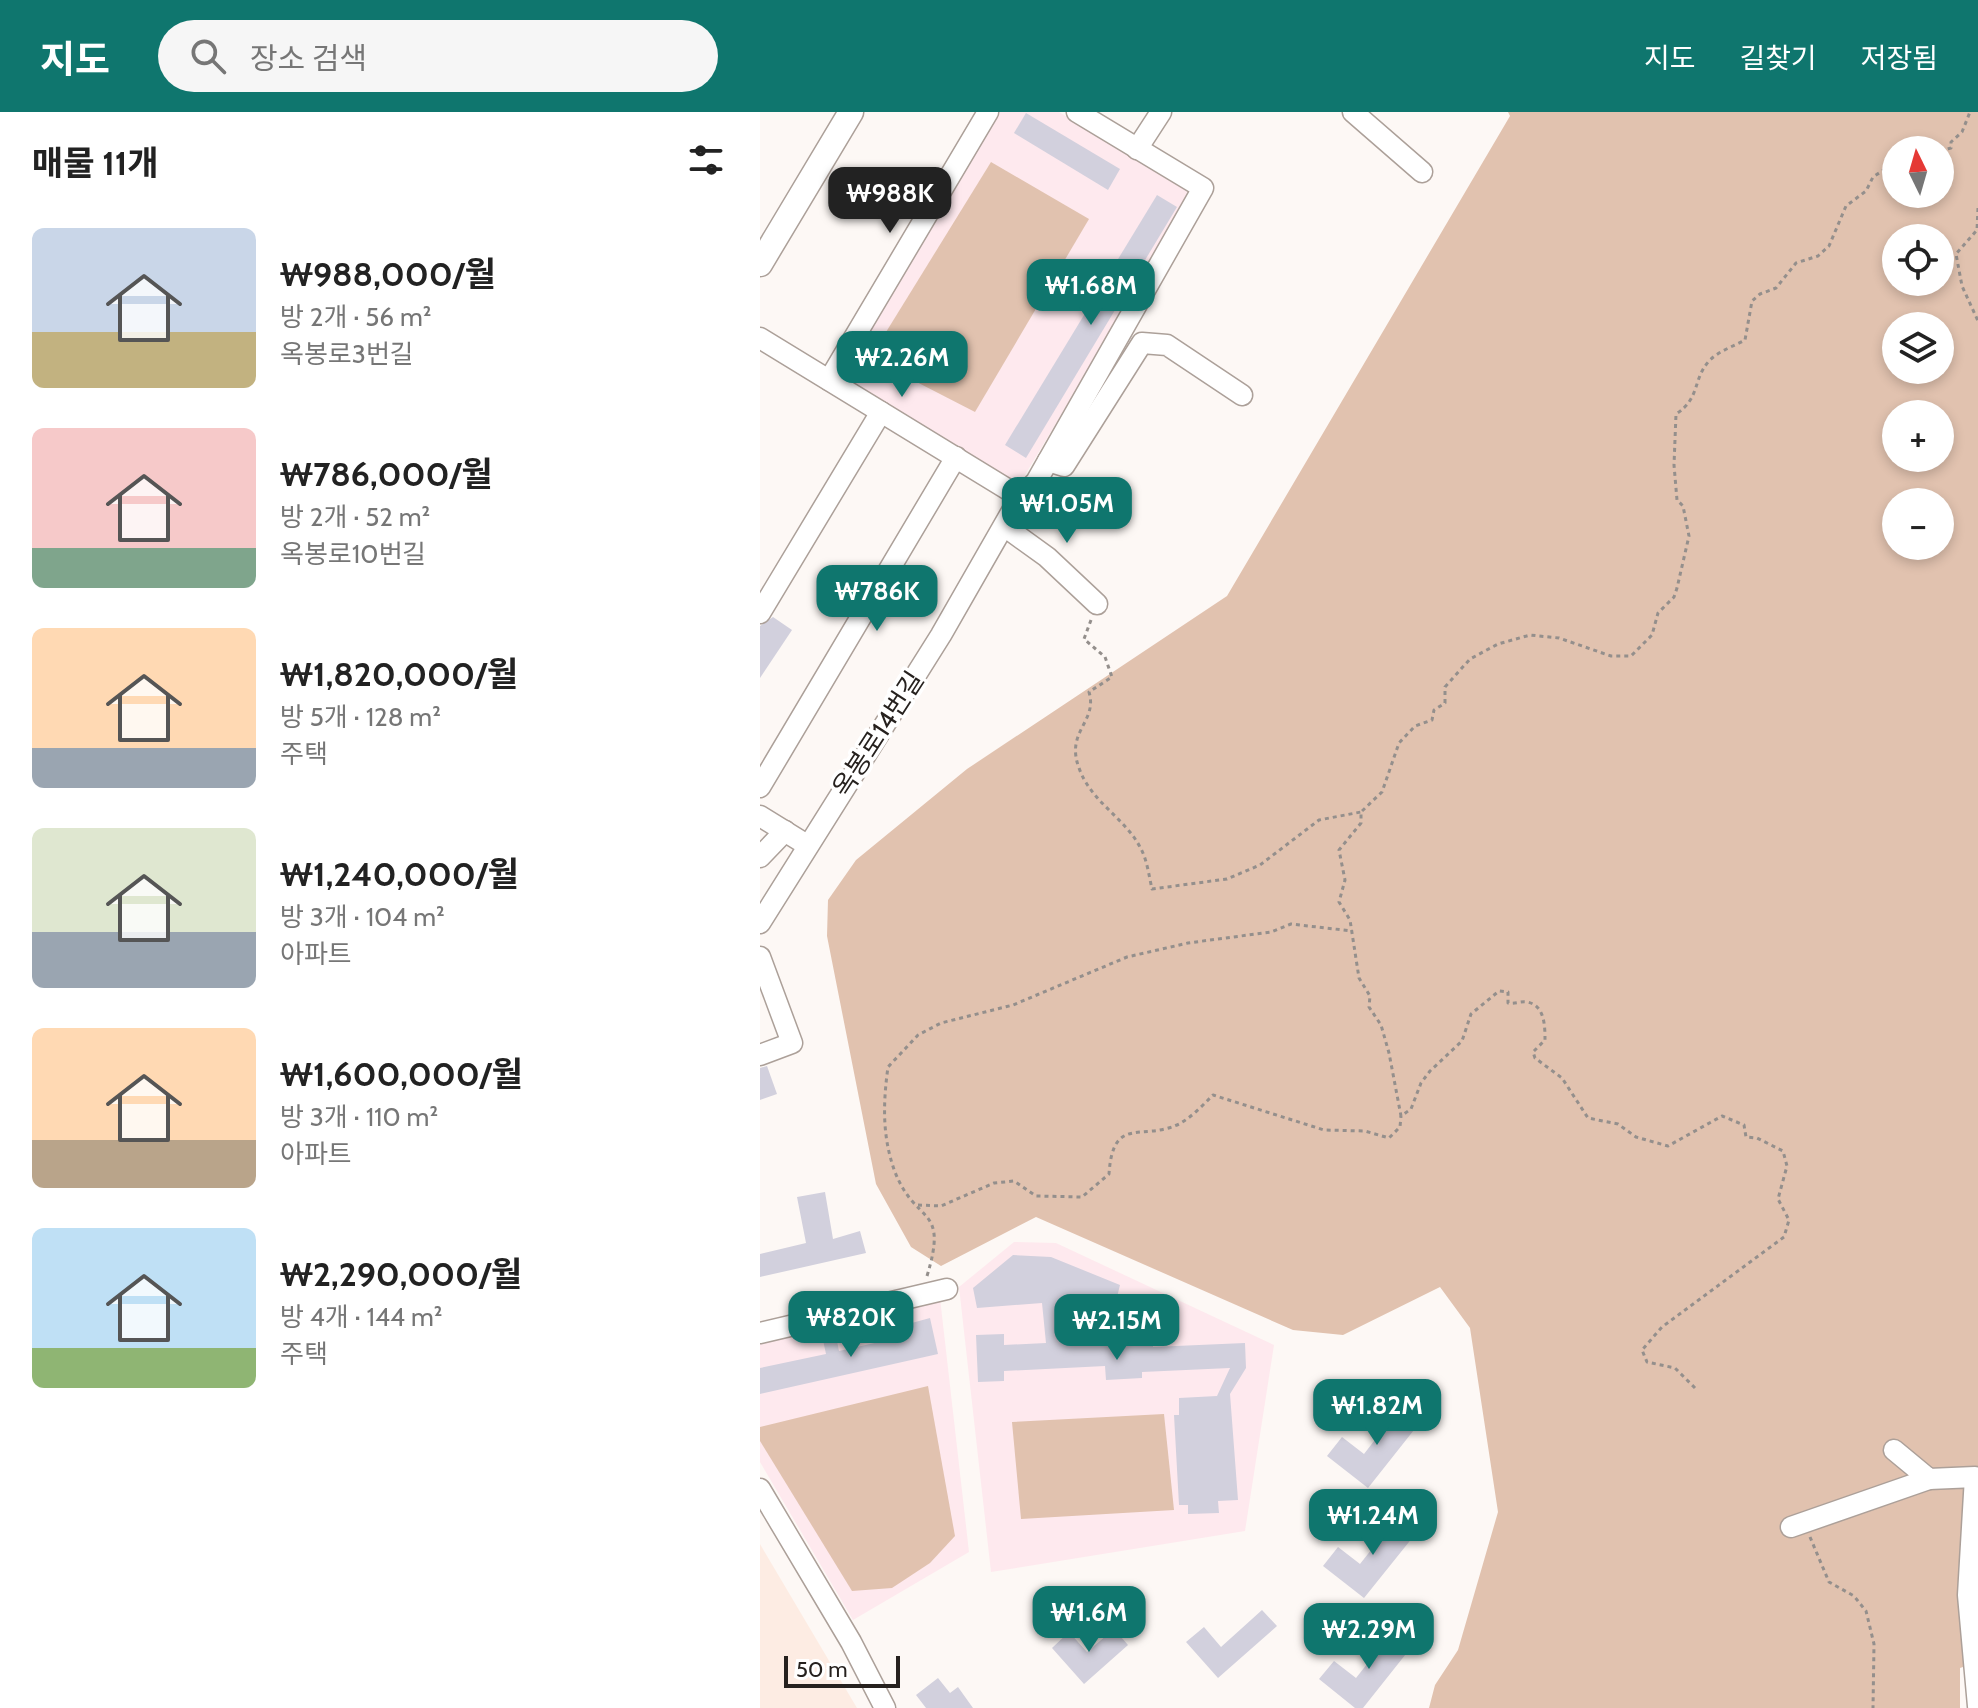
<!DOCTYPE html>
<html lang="ko">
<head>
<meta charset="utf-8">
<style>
	:root { --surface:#fff; --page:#f6f6f6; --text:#222; --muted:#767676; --accent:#0f766e }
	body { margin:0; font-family:Cabin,"Noto Sans KR",sans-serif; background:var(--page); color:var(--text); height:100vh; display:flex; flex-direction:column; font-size:30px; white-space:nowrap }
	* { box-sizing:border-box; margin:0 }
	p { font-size:26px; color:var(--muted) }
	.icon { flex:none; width:44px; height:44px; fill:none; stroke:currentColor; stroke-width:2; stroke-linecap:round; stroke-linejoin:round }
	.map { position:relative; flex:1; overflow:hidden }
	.side { display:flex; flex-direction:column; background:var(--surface); width:760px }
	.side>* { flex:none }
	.needle { width:52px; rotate:355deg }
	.tools { position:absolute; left:1122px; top:24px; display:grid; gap:16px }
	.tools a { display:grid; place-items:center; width:72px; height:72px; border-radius:50%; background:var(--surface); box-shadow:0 4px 12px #0003; font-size:40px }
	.scale { position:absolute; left:24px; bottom:20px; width:116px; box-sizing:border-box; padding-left:8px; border:4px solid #26211e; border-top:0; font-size:22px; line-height:28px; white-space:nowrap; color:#26211e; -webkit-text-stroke:6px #fff; paint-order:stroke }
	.price { position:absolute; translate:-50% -68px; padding:0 18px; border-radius:16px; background:var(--accent); color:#fff; font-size:26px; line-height:52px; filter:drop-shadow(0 2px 4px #0008) }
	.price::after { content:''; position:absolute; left:50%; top:48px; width:24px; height:18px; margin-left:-12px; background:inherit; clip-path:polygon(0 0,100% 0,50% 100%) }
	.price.current { background:#222; color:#fff }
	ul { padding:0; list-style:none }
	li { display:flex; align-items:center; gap:24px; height:200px; padding:0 32px }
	li span { display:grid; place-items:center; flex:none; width:224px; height:160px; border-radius:12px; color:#555 }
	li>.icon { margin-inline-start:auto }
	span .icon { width:96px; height:96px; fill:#fffc; stroke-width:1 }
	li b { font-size:34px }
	h2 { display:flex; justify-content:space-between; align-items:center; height:96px; padding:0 32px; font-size:34px }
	header { display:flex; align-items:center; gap:48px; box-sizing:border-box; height:112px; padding:0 40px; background:var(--accent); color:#fff }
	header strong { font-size:38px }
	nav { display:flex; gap:44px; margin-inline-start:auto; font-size:28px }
	.search { width:560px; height:72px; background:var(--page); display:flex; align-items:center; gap:20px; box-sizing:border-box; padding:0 28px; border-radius:44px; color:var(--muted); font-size:30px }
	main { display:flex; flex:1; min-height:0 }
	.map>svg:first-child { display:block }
	.built { fill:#fdece3 }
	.education { fill:#fee9ee }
	.green { fill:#e1c2af; fill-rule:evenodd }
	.building { fill:#d2d0dd }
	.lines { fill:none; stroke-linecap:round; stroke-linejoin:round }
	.minor-casing { stroke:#aca099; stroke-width:23 }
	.major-casing { stroke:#aca099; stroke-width:27 }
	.path { stroke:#948f8c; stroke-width:3; stroke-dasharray:4 4; stroke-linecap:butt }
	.minor { stroke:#fff; stroke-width:20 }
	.major { stroke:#fff; stroke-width:24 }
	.labels { text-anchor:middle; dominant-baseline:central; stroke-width:7; stroke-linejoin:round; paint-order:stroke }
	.street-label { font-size:26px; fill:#26211e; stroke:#fff }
</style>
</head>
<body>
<header>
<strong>지도</strong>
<div class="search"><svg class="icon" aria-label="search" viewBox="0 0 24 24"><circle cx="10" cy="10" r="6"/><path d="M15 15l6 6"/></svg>장소 검색</div>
<nav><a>지도</a><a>길찾기</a><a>저장됨</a></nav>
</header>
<main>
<section class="side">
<h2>매물 11개<svg class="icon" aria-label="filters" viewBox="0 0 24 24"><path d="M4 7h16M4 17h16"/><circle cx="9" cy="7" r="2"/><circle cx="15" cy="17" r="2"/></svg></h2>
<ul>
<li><span style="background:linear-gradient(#c9d6e8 65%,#c2b280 0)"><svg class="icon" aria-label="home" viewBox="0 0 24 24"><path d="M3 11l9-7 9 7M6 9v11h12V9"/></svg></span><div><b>₩988,000/월</b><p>방 2개 · 56 m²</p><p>옥봉로3번길</p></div></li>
<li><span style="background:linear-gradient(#f6c9c9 75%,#7fa58c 0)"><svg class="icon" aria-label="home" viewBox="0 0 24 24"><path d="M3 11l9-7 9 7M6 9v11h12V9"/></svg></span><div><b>₩786,000/월</b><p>방 2개 · 52 m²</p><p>옥봉로10번길</p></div></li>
<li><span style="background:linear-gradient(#ffd9b3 75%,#9aa5b1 0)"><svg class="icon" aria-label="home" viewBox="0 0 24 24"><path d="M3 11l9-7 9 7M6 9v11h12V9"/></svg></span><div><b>₩1,820,000/월</b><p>방 5개 · 128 m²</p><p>주택</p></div></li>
<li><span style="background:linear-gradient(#dfe7d0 65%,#9aa5b1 0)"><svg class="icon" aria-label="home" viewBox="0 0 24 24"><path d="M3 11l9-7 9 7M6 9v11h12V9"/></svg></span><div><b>₩1,240,000/월</b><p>방 3개 · 104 m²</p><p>아파트</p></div></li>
<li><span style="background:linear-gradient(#ffd9b3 70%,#b9a48a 0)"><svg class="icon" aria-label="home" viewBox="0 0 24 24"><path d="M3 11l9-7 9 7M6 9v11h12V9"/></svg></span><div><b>₩1,600,000/월</b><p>방 3개 · 110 m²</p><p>아파트</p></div></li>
<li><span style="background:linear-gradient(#bfe0f5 75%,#8fb573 0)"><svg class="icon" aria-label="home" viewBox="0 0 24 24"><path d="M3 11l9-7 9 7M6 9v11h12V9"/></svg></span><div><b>₩2,290,000/월</b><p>방 4개 · 144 m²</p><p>주택</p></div></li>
</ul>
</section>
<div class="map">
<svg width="1218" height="1596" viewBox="0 0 1218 1596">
	<rect width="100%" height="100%" fill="#fdf8f5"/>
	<!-- built -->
	<polygon class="built" points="0,1432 97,1596 0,1596"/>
	<!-- education -->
	<g class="education">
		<polygon points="234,0 299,0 432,79 432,85 259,373 77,261"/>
		<polygon points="254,1130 296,1131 514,1233 485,1419 231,1460 199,1175"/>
		<polygon points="180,1186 209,1440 93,1508 0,1350 0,1229"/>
	</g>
	<!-- green -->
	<g class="green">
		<path d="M748 0H1218V1550L1200 1556V1596H669L675 1573 698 1538 738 1400 710 1216 680 1175 583 1223 533 1218 276 1105 181 1154 151 1135 116 1072 67 824 68 788 96 748 207 657 467 484 750 4ZM1136 38H1180V82H1136ZM1136 126H1180V170H1136ZM1136 214H1180V258H1136ZM1136 302H1180V346H1136ZM1136 390H1180V434H1136Z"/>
		<polygon points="231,50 329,107 215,300 110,246"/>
		<polygon points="168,1274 195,1424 170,1451 132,1476 92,1479 0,1329 0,1315"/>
		<polygon points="404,1302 414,1398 261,1407 252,1310"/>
	</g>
	<!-- building -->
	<g class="building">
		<polygon points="266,1 360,57 348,78 254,21"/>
		<polygon points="397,83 417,95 266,346 245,333"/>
		<polygon points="69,470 94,485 85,501 59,486"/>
		<polygon points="13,505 32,518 0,566 0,514"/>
		<polygon points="7,954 17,982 0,988 0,956"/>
		<polygon points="65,1080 73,1127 100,1119 106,1141 0,1165 0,1142 46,1131 37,1085"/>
		<polygon points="253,1143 291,1145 360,1173 351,1209 384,1207 385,1228 393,1228 393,1235 485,1231 486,1256 470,1282 478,1388 458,1389 459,1401 428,1402 428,1393 419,1393 414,1303 419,1303 419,1286 457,1284 470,1256 382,1260 382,1266 346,1268 345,1254 244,1259 244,1269 218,1270 216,1223 244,1222 244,1233 286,1231 282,1191 217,1196 213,1176"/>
		<polygon points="170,1206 178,1242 0,1282 0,1256 66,1242 63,1228 76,1224 79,1239 150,1223 148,1212"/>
		<polygon points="645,1289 665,1304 608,1376 567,1344 582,1325 604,1342"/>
		<polygon points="642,1399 661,1415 604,1486 563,1454 578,1435 600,1452"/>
		<polygon points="502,1498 517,1514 458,1566 426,1530 444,1515 461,1535"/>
		<polygon points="638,1513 657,1528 603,1596 595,1596 559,1567 574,1549 596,1566"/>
		<polygon points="354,1517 368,1533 324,1572 292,1536 309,1520 327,1540"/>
		<polygon points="178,1566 190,1581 198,1575 213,1596 166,1596 156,1583"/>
	</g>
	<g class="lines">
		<!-- minor casing -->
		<g class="minor-casing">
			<g id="minor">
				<polyline points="593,0 662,60"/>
				<polyline points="377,37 401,0"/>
				<polyline points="0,226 260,385"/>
				<polyline points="69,268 228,0"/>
				<polyline points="288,349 304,354 382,231 407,233 482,283"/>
				<polyline points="244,414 287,445 337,492"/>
				<polyline points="0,501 121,300"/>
				<polyline points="0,675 196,345"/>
				<polyline points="0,704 47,733"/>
				<polyline points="0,745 25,719"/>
				<polyline points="0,811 181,523 260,385 276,370 443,76 317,0"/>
				<polyline points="0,845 32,931 0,943"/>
				<polyline points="0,1221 187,1177"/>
				<polyline points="1134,1338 1169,1367 1215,1365 1208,1483 1218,1594"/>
				<polyline points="0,1377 91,1530 125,1596"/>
				<polyline points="1031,1415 1169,1367"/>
			</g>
		</g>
		<!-- major casing -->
		<g class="major-casing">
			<polyline id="major" points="0,152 91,0"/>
		</g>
		<!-- path -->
		<g class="path">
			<polyline points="1180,39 1191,36 1191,30 1202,20 1210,0"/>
			<polyline points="1218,96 1217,118 1196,142 1202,174 1218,209"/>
			<path d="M331 508 324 527 345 545 352 565 329 580C338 610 305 619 319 656 331 690 364 705 380 735 387 747 389 764 392 777L467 767 500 753 559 708 601 700"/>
			<path d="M158 1093 181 1094 234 1071 254 1069 276 1084 322 1085 349 1062C353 1002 382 1030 419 1012 432 1005 443 993 453 983L564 1018 605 1019 629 1026 640 1015 641 1004"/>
			<path d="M167 1164C189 1092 156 1114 135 1060 122 1025 123 991 128 955L158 923 181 911 253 893 367 845 428 831 511 820 531 812 592 819"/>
			<path d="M935 1276 915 1256 887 1250 882 1238 902 1215 1024 1125 1029 1108 1018 1087 1027 1054 1023 1039 997 1026 986 1025 984 1013 962 1004 908 1034 876 1025 858 1012 828 1006 802 966 775 946 773 940 785 928C785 915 785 893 767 890 761 889 755 892 748 891V880L739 879 711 902 702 929 670 959 661 971 651 997 641 1004 629 941 621 913 609 895 610 884 599 866 590 808 579 790 585 768 579 738 601 711V700L622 680 639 631 655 614 672 608 674 598 685 591V575L710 547 738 532 770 523 799 526 851 544H871L892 523 898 501 914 485 917 476 929 424 923 394 917 388 914 353 916 302C941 286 932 267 950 248 959 239 974 234 985 228L992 189 1000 182 1016 176 1036 151 1058 144 1069 134 1086 94 1106 79 1113 65 1136 50"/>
			<polyline points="1050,1425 1069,1470 1094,1484 1106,1499 1114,1532 1113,1596"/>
		</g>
		<!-- minor -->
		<use href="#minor" class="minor"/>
		<!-- major -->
		<use href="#major" class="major"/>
	</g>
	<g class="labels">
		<!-- street labels -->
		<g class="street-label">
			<text transform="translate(118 622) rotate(-57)">옥봉로14번길</text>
		</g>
	</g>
</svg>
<div class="tools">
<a><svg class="needle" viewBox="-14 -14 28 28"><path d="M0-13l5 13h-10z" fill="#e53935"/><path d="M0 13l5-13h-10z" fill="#767676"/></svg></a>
<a><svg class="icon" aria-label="locate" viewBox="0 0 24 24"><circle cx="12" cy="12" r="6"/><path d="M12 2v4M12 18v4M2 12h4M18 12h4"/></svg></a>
<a><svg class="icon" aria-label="layers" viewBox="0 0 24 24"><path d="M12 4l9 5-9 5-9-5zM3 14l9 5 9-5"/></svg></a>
<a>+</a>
<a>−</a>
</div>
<div class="scale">50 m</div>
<b class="price current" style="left:130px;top:123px">₩988K</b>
<b class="price" style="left:331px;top:215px">₩1.68M</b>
<b class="price" style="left:142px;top:287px">₩2.26M</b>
<b class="price" style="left:307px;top:433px">₩1.05M</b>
<b class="price" style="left:117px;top:521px">₩786K</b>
<b class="price" style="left:91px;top:1247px">₩820K</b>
<b class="price" style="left:357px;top:1250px">₩2.15M</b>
<b class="price" style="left:617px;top:1335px">₩1.82M</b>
<b class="price" style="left:613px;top:1445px">₩1.24M</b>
<b class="price" style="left:329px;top:1542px">₩1.6M</b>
<b class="price" style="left:609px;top:1559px">₩2.29M</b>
</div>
</main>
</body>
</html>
